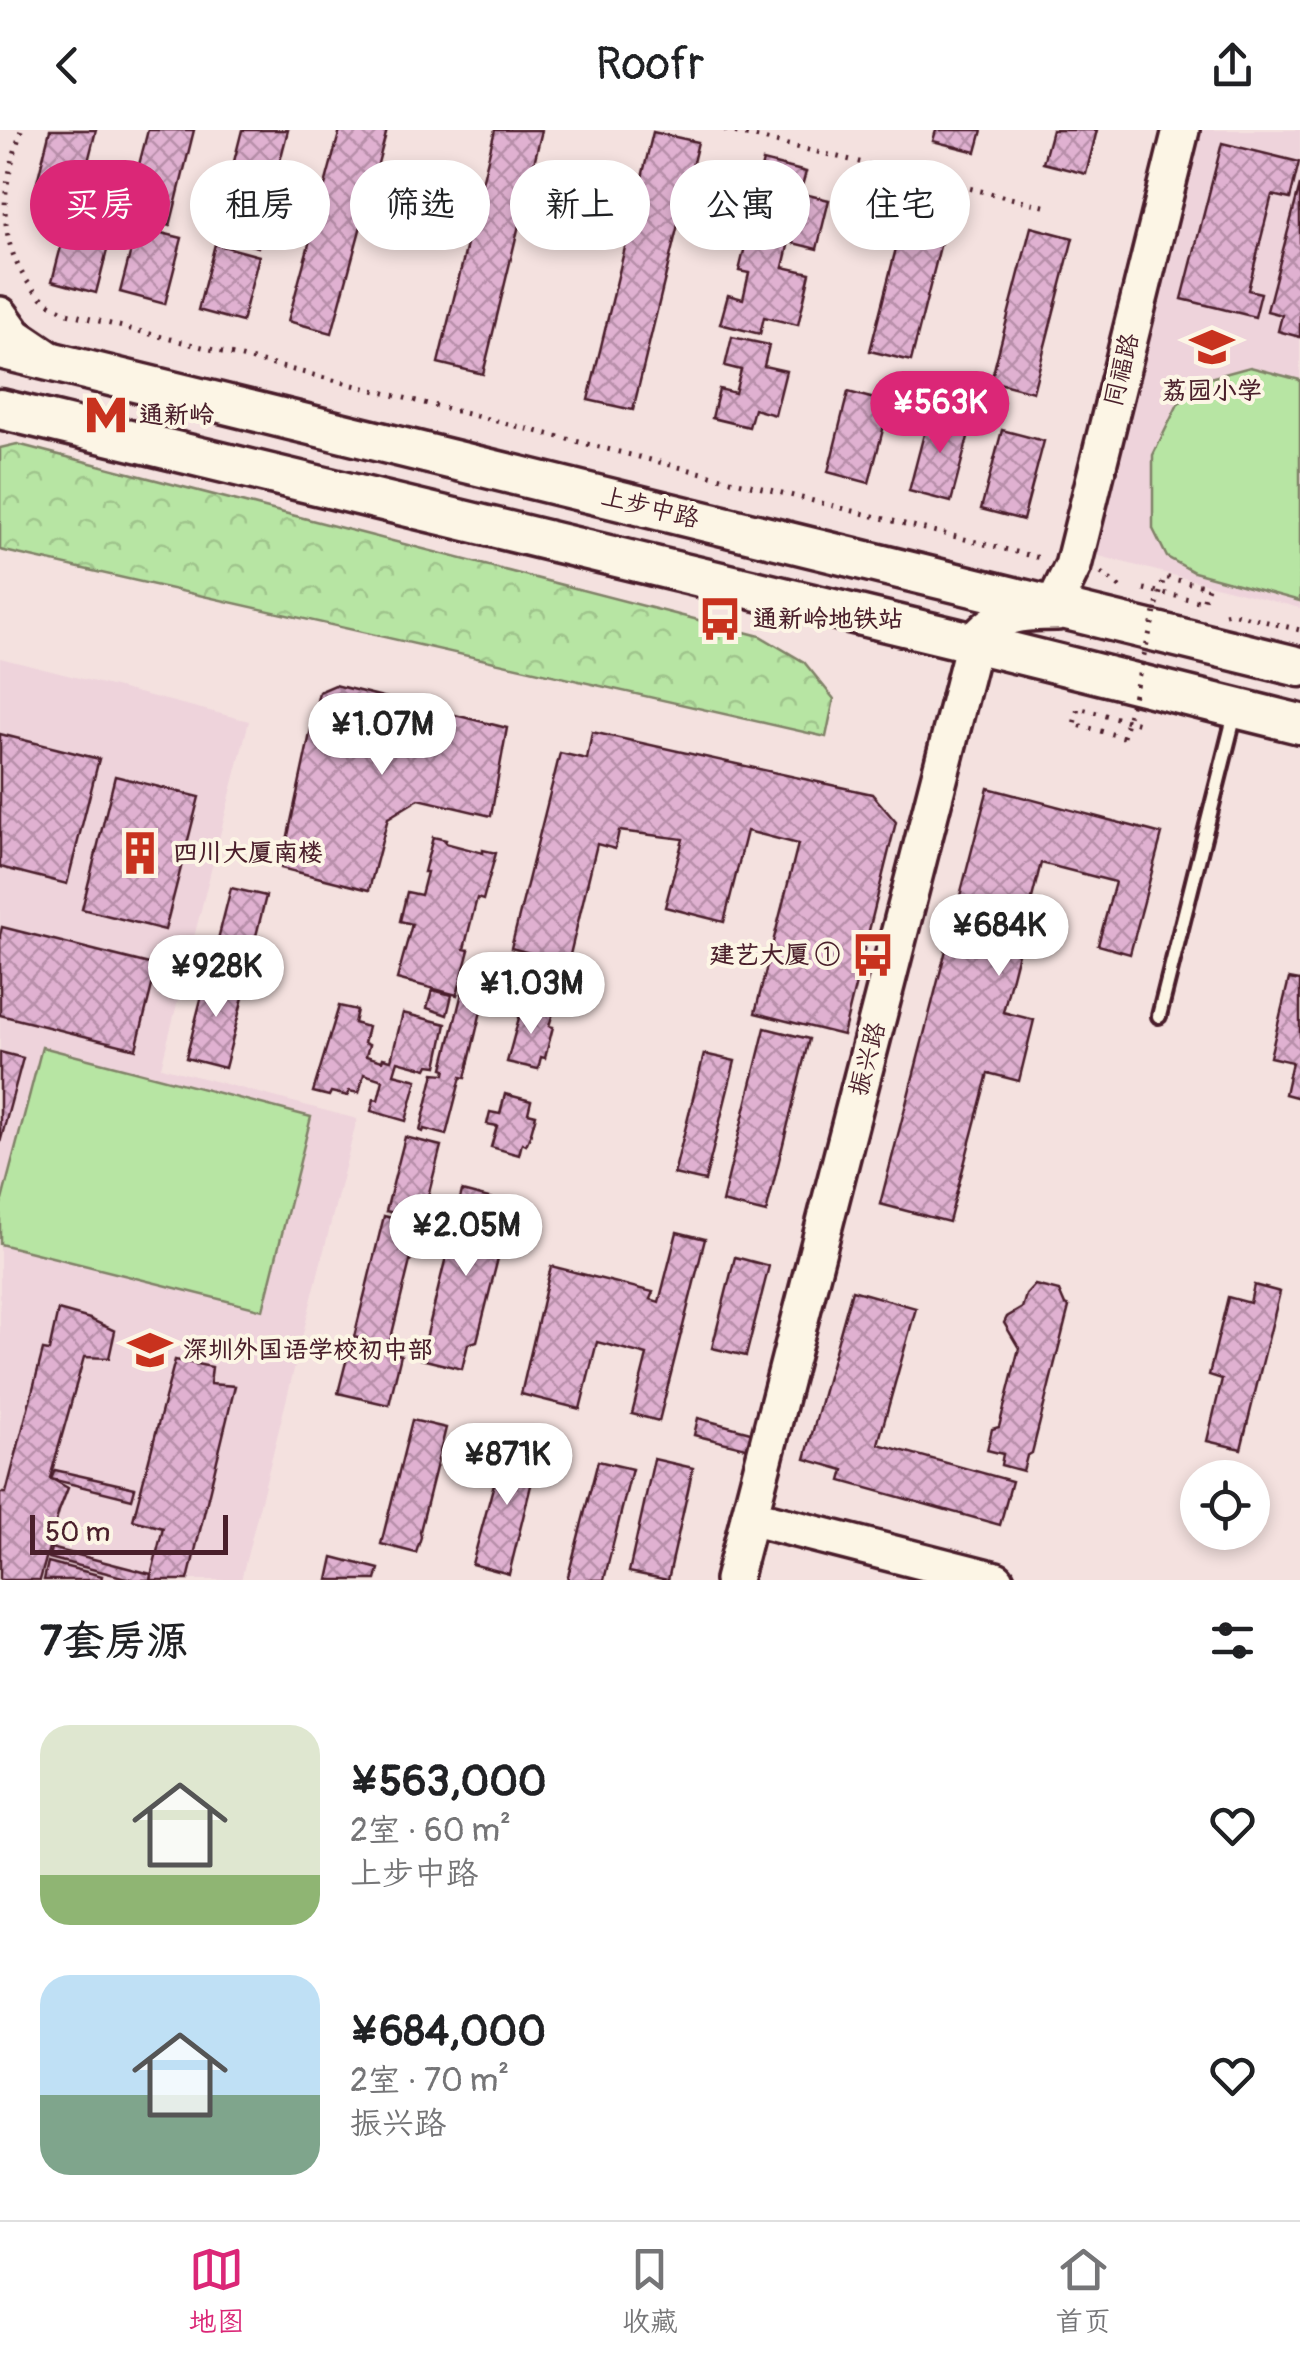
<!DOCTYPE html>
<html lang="zh">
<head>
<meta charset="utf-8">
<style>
	:root { --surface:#fff; --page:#f6f6f6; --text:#202124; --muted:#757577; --line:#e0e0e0; --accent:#db2777 }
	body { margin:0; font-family:Pangolin,"LXGW WenKai TC",sans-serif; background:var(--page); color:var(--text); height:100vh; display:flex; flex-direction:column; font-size:38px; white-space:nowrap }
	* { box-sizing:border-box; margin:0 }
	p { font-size:32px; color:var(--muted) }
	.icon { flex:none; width:55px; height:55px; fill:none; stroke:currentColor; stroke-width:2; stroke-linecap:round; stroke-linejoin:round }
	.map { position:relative; height:1450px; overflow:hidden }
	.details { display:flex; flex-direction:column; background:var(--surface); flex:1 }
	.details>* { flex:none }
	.hud { position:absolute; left:30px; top:30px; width:1240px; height:90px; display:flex; gap:20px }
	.controls { position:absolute; left:1180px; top:1330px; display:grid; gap:20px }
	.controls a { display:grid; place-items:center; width:90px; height:90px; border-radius:50%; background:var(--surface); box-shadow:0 5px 15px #0003; font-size:50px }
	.scale { position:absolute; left:30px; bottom:25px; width:198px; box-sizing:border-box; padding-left:10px; border:5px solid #4a1f2b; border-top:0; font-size:28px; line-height:35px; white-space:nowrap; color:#4a1f2b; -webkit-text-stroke:8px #fcf5e5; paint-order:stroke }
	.price { position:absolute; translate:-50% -85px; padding:0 22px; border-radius:35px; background:#fff; color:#222; font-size:32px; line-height:65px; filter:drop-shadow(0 2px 5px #0008) }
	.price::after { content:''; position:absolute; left:50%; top:60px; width:30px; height:22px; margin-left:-15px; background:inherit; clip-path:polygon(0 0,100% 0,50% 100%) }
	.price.selected { background:var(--accent); color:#fff }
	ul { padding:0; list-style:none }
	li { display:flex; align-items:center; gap:30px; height:250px; padding:0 40px }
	li span { display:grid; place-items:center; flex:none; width:280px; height:200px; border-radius:30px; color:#555 }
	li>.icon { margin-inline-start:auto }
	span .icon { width:120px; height:120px; fill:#fffc; stroke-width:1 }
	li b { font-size:42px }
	h2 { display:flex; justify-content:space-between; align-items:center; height:120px; padding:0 40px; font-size:42px }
	.pill { padding:0 35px; border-radius:45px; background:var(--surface); box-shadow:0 5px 15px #0003; font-size:35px; line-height:90px }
	.pill.selected { background:var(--accent); color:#fff }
	header { display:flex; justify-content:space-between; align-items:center; height:130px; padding:0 40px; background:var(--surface); font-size:45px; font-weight:600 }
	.tab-bar { display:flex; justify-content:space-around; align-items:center; height:140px; border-top:2px solid var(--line); background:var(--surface); font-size:28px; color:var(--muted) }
	.tab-bar a { display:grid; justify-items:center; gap:5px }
	.tab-bar .selected { color:var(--accent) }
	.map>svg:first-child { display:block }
	.built { fill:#eed3db }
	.forest { fill:url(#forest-crowns); stroke:#808267; stroke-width:2.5 }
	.pitch { fill:#b7e5a3; stroke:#808267; stroke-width:2.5 }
	.building { fill:url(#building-cross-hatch); stroke:#4a1f2b; stroke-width:2.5 }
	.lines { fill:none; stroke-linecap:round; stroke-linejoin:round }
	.lane-casing { stroke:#4a1f2b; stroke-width:20 }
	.secondary-casing { stroke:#4a1f2b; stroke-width:42 }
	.primary-casing { stroke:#4a1f2b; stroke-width:45 }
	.path { stroke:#4a1f2b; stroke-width:5; stroke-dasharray:2.5 8; stroke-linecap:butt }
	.lane { stroke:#fcf5e5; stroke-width:12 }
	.secondary { stroke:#fcf5e5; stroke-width:35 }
	.primary { stroke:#fcf5e5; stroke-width:38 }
	.path-bridge { stroke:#4a1f2b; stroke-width:5; stroke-dasharray:2.5 8; stroke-linecap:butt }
	.labels { text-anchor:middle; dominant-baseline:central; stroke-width:8; stroke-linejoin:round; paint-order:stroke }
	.street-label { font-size:25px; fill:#4a1f2b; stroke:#fcf5e5 }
	.poi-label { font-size:25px; font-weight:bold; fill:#4a1f2b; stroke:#fcf5e5; text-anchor:start }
</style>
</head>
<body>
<header><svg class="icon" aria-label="back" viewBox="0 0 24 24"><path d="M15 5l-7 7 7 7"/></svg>Roofr<svg class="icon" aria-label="share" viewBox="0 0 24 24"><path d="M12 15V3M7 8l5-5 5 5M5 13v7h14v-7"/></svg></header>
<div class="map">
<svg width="1300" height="1450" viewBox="0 0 1300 1450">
	<defs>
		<pattern id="forest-crowns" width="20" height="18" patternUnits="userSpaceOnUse" patternTransform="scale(2.5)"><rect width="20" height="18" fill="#b7e5a3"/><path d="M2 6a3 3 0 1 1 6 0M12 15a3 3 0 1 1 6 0" fill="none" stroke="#9fc48c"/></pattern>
		<pattern id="building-cross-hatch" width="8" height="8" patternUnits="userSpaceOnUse" patternTransform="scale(2.5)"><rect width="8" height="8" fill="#e0b1d1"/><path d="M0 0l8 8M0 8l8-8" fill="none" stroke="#b88faa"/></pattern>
	</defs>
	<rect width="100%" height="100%" fill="#f4e1df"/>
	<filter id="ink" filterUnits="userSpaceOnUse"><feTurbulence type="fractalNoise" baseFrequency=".01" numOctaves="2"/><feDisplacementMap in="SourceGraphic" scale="20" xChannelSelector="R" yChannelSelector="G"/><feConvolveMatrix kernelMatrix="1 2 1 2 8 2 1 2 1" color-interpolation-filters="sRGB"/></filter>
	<g filter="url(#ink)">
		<!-- built -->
		<g class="built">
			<polygon points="1179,0 1300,0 1300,478 1072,419"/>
			<polygon points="0,528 249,591 161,937 357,989 241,1450 0,1450"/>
		</g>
		<!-- forest -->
		<polygon class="forest" points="17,314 760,506 804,532 834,569 826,607 0,420 0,318"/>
		<!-- pitch -->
		<g class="pitch">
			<polygon points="1250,237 1300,250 1300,471 1194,442 1167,427 1153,399 1153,325 1178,274 1210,248"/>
			<polygon points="42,917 311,987 263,1180 0,1114 0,1078"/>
		</g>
		<!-- building -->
		<g class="building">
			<polygon points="50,0 96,0 77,75 34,64"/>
			<polygon points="148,0 194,0 170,96 126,85"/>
			<polygon points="242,0 288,0 258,117 215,106"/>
			<polygon points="340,0 387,0 332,203 288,191"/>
			<polygon points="495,0 542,0 483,244 438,233"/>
			<polygon points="936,0 982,0 976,22 933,11"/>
			<polygon points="1052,0 1097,0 1086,44 1043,33"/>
			<polygon points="653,2 698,12 633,280 588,270"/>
			<polygon points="1222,13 1299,32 1290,69 1272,65 1248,160 1261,163 1255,187 1182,169"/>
			<polygon points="763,31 806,42 800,63 829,70 817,119 789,112 783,137 810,143 798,195 764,187 760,204 720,194 728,165 743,169 749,143 739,141 752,88 764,91 771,65 755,61"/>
			<polygon points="1300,55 1300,207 1278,201 1282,185 1267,181"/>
			<polygon points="909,67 950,77 911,231 870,221"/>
			<polygon points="69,86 113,97 96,163 52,151"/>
			<polygon points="137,97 182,108 165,174 120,162"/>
			<polygon points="1031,97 1073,108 1033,262 991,251"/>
			<polygon points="215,114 259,126 242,192 198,180"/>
			<polygon points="732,207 769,215 764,236 786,241 775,285 754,279 749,297 712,288 719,259 735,263 741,240 725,236"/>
			<polygon points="848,262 890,273 869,353 828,342"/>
			<polygon points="930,281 972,292 951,372 909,361"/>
			<polygon points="1002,300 1044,311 1023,390 981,379"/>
			<polygon points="335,555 507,598 491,686 419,669 388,688 369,760 281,738 319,562"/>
			<polygon points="592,602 872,664 896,692 843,905 755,883 798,714 747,701 724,792 665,777 683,709 619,701 615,719 597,714 568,833 511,818 560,623 587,629"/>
			<polygon points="0,604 99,629 67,754 0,737"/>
			<polygon points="115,646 199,667 165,800 82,779"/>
			<polygon points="988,658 1162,704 1130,824 1098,815 1115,752 1041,733 1003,882 1034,890 1019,951 988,943 949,1092 880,1074"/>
			<polygon points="433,707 446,710 445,713 483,723 483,720 496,723 483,770 477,768 464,819 469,820 457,865 397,849 412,794 400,791 407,762 421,765 427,742 424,742"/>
			<polygon points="231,758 266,766 247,842 212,833"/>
			<polygon points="2,797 157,836 136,919 0,885 0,805"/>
			<polygon points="208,842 247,852 225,938 186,928"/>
			<polygon points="1289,849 1300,851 1300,968 1285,964 1292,932 1270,927"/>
			<polygon points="472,852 487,856 465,948 461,947 446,1005 424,999 423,1002 420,1001 434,943 445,944 446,939 443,938 464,855 471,857"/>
			<polygon points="432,860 452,865 447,885 427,878"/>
			<polygon points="520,874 553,883 549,896 553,897 545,928 541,927 538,939 507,932 520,884 517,884"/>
			<polygon points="339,876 357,880 354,893 368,897 364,913 369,915 366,926 382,931 383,928 391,930 403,883 446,894 437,936 429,935 427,939 398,931 394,944 417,950 406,991 371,981 374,969 378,970 383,950 364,944 359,963 349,961 348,966 331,962 329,966 313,962"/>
			<polygon points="765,898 809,909 766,1083 722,1072"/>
			<polygon points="0,922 23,928 0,1013"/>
			<polygon points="704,924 735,931 705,1051 674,1044"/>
			<polygon points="505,964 531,971 528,983 536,985 530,1006 526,1015 522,1013 519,1025 491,1017 497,996 487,994 490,982 500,984"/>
			<polygon points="405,1007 441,1016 422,1090 386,1081"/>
			<polygon points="462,1061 501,1071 508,1089 477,1211 468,1214 462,1239 421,1229"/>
			<polygon points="384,1086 419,1095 389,1216 354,1207"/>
			<polygon points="677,1102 705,1109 659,1291 632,1284 647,1225 597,1212 580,1279 521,1264 551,1136 653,1162 650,1169 659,1172"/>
			<polygon points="735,1127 769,1136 746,1226 712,1218"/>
			<polygon points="1035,1155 1059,1161 1065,1175 1069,1177 1032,1323 1027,1326 1023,1341 1001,1335 1003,1324 987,1320 992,1299 999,1297 1019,1218 1004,1193 1007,1187 1022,1178 1026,1165"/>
			<polygon points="1254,1155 1280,1162 1241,1319 1207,1311 1222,1249 1209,1245 1228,1167 1250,1173"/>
			<polygon points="852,1160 916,1178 878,1314 1012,1351 1000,1395 841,1351 844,1340 805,1329"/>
			<polygon points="58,1180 90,1189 115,1201 109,1228 84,1227 50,1348 68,1358 59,1381 40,1450 0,1450 0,1363 6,1363 43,1220 49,1221"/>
			<polygon points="351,1212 401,1225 389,1275 338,1263"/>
			<polygon points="175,1230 212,1237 210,1254 235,1256 188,1450 150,1450 163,1398 133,1390"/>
			<polygon points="698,1288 754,1303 750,1319 694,1305"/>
			<polygon points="412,1290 446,1298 420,1401 421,1407 416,1423 381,1414"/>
			<polygon points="506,1310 540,1319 509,1444 472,1434"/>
			<polygon points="654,1329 693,1338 668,1450 629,1442"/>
			<polygon points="598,1331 632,1339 604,1450 567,1450"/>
			<polygon points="55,1340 135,1358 132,1369 51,1349"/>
			<polygon points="51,1418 151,1444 150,1450 134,1450 49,1428"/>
			<polygon points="333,1427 379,1439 376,1450 328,1450"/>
			<polygon points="48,1432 102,1446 101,1450 44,1450"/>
		</g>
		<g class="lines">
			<!-- lane casing -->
			<g class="lane-casing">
				<polyline id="lane" points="1159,886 1236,580"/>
			</g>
			<!-- secondary casing -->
			<g class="secondary-casing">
				<g id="secondary">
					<polyline points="0,185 15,206 49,229"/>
					<polyline points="1053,477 1073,436 1181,0"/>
					<polyline points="749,1387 996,1450"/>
					<path d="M733 1450 974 513C997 482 1021 482 1057 482"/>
				</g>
			</g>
			<!-- primary casing -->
			<g class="primary-casing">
				<g id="primary">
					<polyline points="0,219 1300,537"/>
					<polyline points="0,279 954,508 1300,594"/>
				</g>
			</g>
			<!-- path -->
			<g class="path">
				<path d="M21 0C16 18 10 36 7 55 0 95 12 145 46 171 52 176 60 179 67 183L1040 428 1042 424"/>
				<polyline points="725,0 1048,77"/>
				<polyline points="1101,443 1124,460"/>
				<polyline points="1144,459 1203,472 1208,457 1164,447"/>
				<polyline points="1225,484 1231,483 1300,500"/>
				<polyline points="1123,607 1074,594 1078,578 1140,594"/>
			</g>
			<!-- lane -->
			<use href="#lane" class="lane"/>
			<!-- secondary -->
			<use href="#secondary" class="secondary"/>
			<!-- primary -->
			<use href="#primary" class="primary"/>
			<!-- path-bridge -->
			<polyline class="path-bridge" points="1123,607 1164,447"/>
		</g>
	</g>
	<!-- icons -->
	<defs>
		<g id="school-bare" transform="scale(3.45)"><path d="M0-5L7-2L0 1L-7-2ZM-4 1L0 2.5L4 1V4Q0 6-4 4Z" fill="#c8321e" stroke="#fcf5e5" stroke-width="2.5" paint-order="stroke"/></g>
		<g id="metro-bare" transform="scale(3.45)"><path d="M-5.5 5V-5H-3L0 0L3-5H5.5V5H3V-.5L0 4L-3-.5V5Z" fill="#c8321e" stroke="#fcf5e5" stroke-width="2.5" paint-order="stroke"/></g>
		<g id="bus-bare" transform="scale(3.45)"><path d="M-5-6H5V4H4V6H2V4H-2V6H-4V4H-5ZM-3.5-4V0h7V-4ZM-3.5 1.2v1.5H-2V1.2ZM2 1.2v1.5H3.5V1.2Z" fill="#c8321e" stroke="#fcf5e5" stroke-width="2.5" paint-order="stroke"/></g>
		<g id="building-bare" transform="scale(3.45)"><path d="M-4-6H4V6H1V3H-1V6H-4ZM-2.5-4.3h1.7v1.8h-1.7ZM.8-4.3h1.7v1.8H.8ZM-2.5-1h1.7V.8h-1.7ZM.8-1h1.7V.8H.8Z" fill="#c8321e" stroke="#fcf5e5" stroke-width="2.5" paint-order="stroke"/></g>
	</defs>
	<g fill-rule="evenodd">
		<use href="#school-bare" x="1212" y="217"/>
		<use href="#metro-bare" x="106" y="285"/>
		<use href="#bus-bare" x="720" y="489"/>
		<use href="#building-bare" x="140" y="723"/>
		<use href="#bus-bare" x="873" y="825"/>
		<use href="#school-bare" x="150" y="1220"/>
	</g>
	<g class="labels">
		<!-- street labels -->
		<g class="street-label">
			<text transform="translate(1122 240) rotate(-76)">同福路</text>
			<text transform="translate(650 378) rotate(14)">上步中路</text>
			<text transform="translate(868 929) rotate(-75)">振兴路</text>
		</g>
		<!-- poi labels -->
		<g class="poi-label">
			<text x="1212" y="261" text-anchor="middle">荔园小学</text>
			<text x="139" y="285">通新岭</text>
			<text x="753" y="489">通新岭地铁站</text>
			<text x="173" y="723">四川大厦南楼</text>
			<text x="840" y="825" text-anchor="end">建艺大厦 ①</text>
			<text x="183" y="1220">深圳外国语学校初中部</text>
		</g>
	</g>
</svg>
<div class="controls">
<a><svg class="icon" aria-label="locate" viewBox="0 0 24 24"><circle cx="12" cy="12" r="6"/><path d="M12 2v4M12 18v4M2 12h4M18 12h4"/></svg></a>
</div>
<div class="scale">50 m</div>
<b class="price selected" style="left:940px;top:326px">¥563K</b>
<b class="price" style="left:382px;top:648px">¥1.07M</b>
<b class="price" style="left:999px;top:849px">¥684K</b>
<b class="price" style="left:216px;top:890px">¥928K</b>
<b class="price" style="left:531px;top:907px">¥1.03M</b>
<b class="price" style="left:466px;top:1149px">¥2.05M</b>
<b class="price" style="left:507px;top:1378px">¥871K</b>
<div class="hud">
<a class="pill selected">买房</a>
<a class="pill">租房</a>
<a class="pill">筛选</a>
<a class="pill">新上</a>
<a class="pill">公寓</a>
<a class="pill">住宅</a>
</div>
</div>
<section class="details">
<h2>7套房源<svg class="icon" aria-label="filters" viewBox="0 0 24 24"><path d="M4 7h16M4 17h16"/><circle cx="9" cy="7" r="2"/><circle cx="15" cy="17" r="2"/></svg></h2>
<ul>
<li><span style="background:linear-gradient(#dfe7d0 75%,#8fb573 0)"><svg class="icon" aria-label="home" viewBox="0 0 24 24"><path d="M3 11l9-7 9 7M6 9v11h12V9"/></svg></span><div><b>¥563,000</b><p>2室 · 60 m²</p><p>上步中路</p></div><svg class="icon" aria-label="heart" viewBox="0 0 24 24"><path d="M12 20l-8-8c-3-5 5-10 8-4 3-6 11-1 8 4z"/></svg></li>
<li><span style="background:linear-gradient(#bfe0f5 60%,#7fa58c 0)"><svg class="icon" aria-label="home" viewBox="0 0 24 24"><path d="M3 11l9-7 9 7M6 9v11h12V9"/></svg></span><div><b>¥684,000</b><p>2室 · 70 m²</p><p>振兴路</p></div><svg class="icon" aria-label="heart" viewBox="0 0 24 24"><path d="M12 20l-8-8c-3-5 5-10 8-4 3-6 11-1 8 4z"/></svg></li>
</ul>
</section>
<nav class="tab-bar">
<a class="selected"><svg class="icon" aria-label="map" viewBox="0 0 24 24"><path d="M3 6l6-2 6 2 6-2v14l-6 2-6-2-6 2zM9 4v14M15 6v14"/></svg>地图</a>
<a><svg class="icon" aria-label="saved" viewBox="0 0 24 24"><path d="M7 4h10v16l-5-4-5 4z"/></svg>收藏</a>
<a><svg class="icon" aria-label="home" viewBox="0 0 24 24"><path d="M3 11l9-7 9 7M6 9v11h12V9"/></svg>首页</a>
</nav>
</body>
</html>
